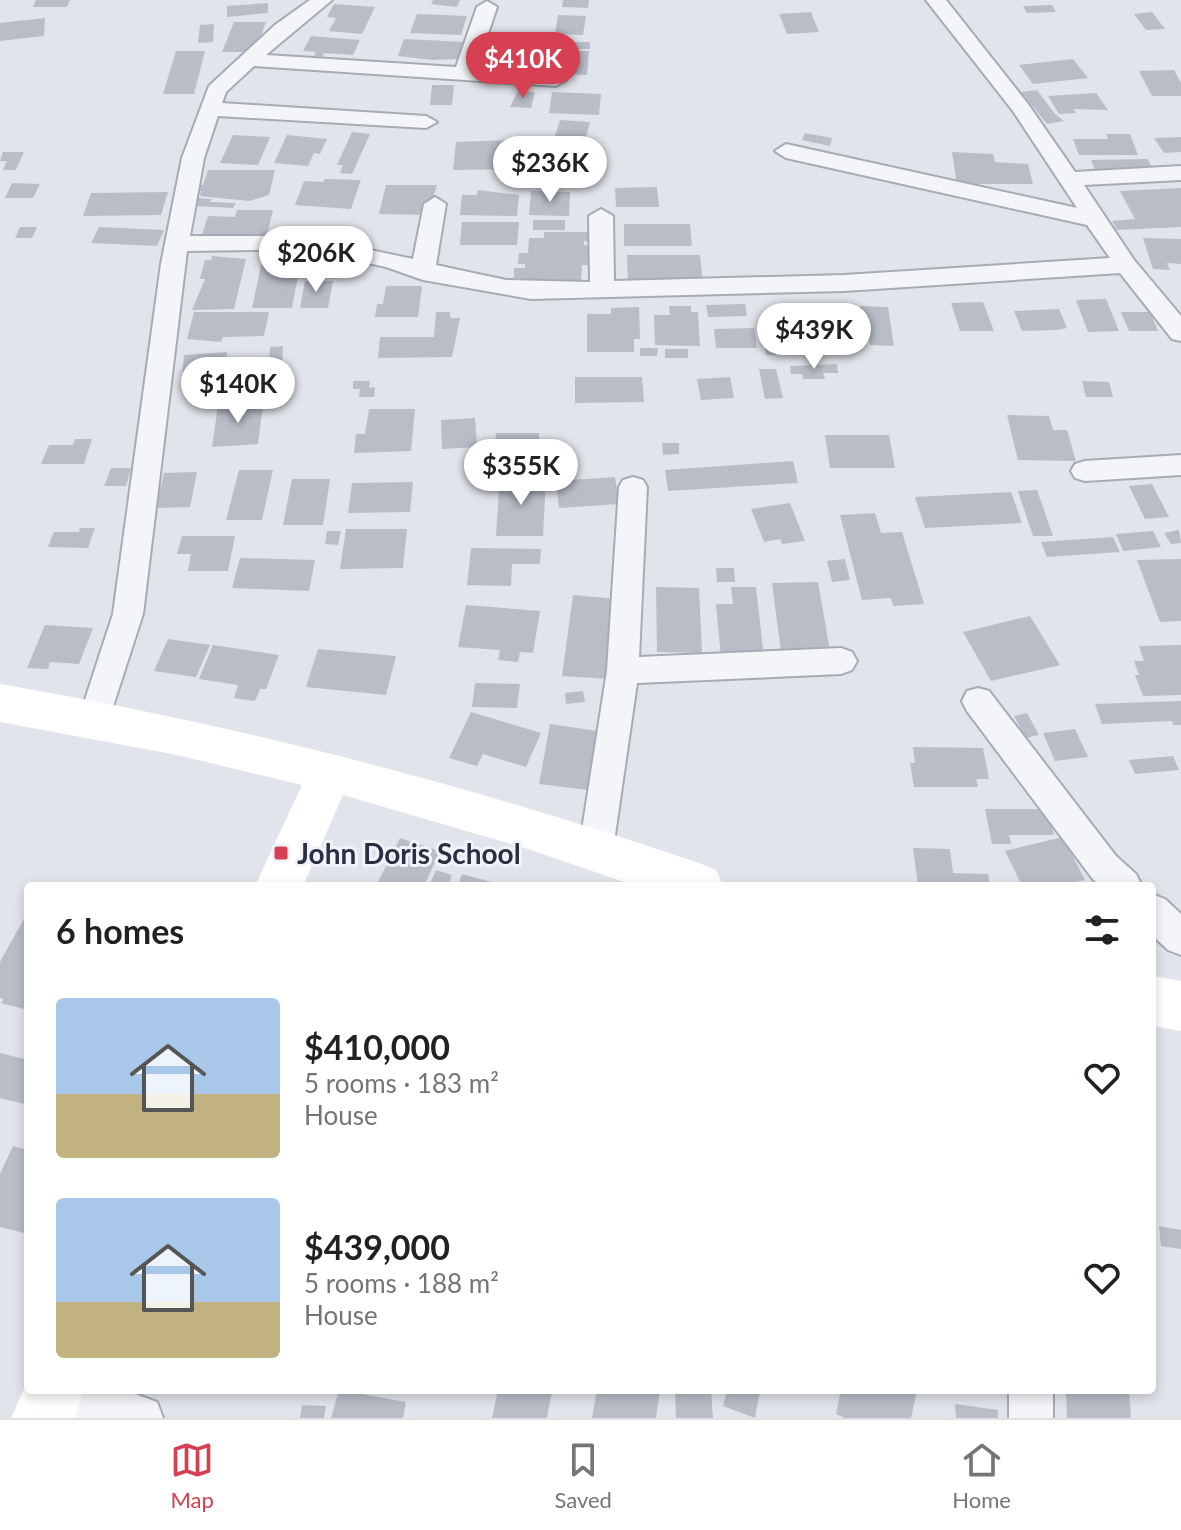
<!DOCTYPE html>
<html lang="en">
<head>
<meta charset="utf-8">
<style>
	:root { --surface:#fff; --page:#f2f2f2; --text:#202124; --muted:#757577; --line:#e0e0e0; --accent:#d64052 }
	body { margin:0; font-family:Lato,sans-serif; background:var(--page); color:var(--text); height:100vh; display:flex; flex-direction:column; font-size:30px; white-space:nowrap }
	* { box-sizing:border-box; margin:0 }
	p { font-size:26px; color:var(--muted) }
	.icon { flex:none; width:44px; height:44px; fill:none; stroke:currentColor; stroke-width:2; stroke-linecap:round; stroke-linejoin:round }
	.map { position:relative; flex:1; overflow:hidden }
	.sheet { position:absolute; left:24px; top:882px; width:1132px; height:512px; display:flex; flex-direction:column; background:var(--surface); border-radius:8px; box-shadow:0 4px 12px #0003 }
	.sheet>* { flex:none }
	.price { position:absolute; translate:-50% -68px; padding:0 18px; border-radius:28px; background:#fff; color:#222; font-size:26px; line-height:52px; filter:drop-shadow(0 2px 4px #0008) }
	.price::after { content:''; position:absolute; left:50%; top:48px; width:24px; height:18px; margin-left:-12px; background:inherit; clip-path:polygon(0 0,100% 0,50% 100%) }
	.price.active { background:var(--accent); color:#fff }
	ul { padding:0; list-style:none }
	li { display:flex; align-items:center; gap:24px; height:200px; padding:0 32px }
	li span { display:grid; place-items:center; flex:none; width:224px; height:160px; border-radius:8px; color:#555 }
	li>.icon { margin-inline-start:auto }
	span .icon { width:96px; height:96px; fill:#fffc; stroke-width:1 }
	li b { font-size:34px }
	h2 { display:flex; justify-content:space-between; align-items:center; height:96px; padding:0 32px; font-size:34px }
	.tabs { display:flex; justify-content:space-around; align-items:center; height:112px; border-top:2px solid var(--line); background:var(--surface); font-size:22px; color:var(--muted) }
	.tabs a { display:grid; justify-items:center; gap:4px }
	.tabs .active { color:var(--accent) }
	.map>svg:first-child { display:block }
	.building { fill:#b8bdc8 }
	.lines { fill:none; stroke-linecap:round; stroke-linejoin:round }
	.street-casing { stroke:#a6abb5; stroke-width:4 }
	.street { fill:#f4f5f8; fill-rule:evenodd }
	.secondary { fill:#fff; fill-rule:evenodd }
	.poi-dot { fill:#d64052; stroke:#f1f3f8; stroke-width:3 }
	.labels { text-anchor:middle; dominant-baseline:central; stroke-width:6; stroke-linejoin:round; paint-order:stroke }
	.poi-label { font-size:28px; font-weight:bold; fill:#283143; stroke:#f1f3f8; text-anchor:start }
</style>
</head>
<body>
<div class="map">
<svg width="1181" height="1418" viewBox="0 0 1181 1418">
	<rect width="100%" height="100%" fill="#e1e4ea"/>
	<!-- building -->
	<g class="building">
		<polygon points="36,0 70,0 67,7 33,7"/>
		<polygon points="433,0 460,0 457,7 431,4"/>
		<polygon points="563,0 589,0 588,8 562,7"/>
		<polygon points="268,3 268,13 227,17 227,6"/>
		<polygon points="334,4 375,7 362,34 329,31 336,18 327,17"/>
		<polygon points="1052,5 1056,12 1027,13 1023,6"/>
		<polygon points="811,12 819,32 787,34 779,14"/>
		<polygon points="1152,12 1165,29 1146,30 1134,14"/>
		<polygon points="417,14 467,16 461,35 410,33"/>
		<polygon points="558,15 586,16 583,35 555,34"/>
		<polygon points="45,18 44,36 0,41 0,23"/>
		<polygon points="234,22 266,22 255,52 222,52"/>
		<polygon points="214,24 213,42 198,43 200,25"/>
		<polygon points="311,36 360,40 353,55 324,53 322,57 314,56 316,52 303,51"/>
		<polygon points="404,39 466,42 462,59 433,60 398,56"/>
		<polygon points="557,42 590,42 590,49 556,49"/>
		<polygon points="485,46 549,46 548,67 541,67 541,63 534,63 533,67 525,67 525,63 517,63 517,67 500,62 499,75 487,75 489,62 482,62"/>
		<polygon points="176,51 205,51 194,94 163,94"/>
		<polygon points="577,51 589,51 587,75 557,74 558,63 567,63 567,58 577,58"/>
		<polygon points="1073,59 1088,78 1033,84 1019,65"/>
		<polygon points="1174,70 1181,83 1181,96 1152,96 1139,71"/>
		<polygon points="432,85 454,85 452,105 430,105"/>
		<polygon points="1037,90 1055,114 1064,121 1047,124 1021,92"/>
		<polygon points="518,91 535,92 531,108 510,107"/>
		<polygon points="552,92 601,94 599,115 549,113"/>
		<polygon points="1096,93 1108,110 1073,109 1076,113 1059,114 1048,96"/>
		<polygon points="560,120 590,122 581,156 550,153"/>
		<polygon points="352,132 370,134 352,174 340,173 343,165 337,165"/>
		<polygon points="805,133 832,138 830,146 802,140"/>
		<polygon points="1106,134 1130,134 1138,155 1079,155 1073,139 1108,139"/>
		<polygon points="233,135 270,137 258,165 220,163"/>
		<polygon points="287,135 327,139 320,154 314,153 308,166 274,163"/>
		<polygon points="1181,137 1181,152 1164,153 1154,138"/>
		<polygon points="511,140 510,169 453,170 456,142"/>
		<polygon points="3,152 24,152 16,170 3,170 7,161 0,161"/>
		<polygon points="952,152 993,154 995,162 1028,164 1033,184 957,184"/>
		<polygon points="1148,159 1153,170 1095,170 1091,160"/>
		<polygon points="208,170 275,170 269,195 249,201 200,196 201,191 194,191 195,185 203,185"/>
		<polygon points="325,179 361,180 351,209 295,205 304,181 323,182"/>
		<polygon points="12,183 40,184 33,198 5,198"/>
		<polygon points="386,185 437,185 428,215 379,214"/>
		<polygon points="657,187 659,207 616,207 615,188"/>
		<polygon points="1181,188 1181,227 1117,230 1112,221 1135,219 1120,191"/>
		<polygon points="478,190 519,195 517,216 460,215 462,195 477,195"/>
		<polygon points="531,191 570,192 569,216 529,215"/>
		<polygon points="168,192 161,215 83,216 91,193"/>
		<polygon points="197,198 212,199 210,202 236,203 233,208 194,206"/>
		<polygon points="237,210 273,210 265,242 201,238 208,216 235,217"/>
		<rect x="533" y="220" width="32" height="10"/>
		<polygon points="462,222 519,222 517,245 460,245"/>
		<polygon points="624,224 690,224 692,246 624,246"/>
		<polygon points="20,227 37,227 32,238 15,238"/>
		<polygon points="99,227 164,230 157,246 91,243"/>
		<polygon points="544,232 590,232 590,242 584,241 584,245 590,246 590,265 582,265 581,283 523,283 524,278 514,278 514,268 525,268 525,264 518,264 519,253 528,253 529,238 544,238"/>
		<polygon points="1143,238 1181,239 1181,264 1167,263 1170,270 1153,269"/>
		<polygon points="272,255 285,255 284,261 301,261 292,308 252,308 262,261 271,261"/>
		<polygon points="627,255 700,255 703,285 628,286"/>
		<polygon points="212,256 246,259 234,309 192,310 205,279 200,279 205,260 211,260"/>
		<polygon points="305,281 333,281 328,308 300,308"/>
		<polygon points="386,286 422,286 418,317 375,317 377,304 383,304"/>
		<polygon points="1106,299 1119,331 1088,332 1076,300"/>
		<polygon points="983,302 994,331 960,331 951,303"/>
		<polygon points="745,304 747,316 708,317 706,305"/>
		<polygon points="669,306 691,306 691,312 698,312 700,346 655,345 654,315 670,315"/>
		<polygon points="860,306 888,307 894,346 870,345"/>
		<polygon points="639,307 640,339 634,339 634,352 587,352 587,314 611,314 611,308"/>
		<polygon points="794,309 837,310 840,326 846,326 847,334 840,334 843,349 809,348 806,331 797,331"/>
		<polygon points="1059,309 1067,328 1057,330 1022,331 1014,311"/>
		<polygon points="194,312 269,312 264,336 223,337 221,342 187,339"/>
		<polygon points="436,312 450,312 450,318 460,318 452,357 378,358 380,337 434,337"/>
		<polygon points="1121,312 1150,312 1158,331 1129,331"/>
		<polygon points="754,328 757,348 716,348 714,329"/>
		<polygon points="776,341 777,355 766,355 764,342"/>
		<polygon points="283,346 282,366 269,367 270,347"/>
		<polygon points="640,348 658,348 657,356 640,356"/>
		<rect x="665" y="349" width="23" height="9"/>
		<polygon points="227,352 225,376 182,379 184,355"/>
		<polygon points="837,364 838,373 823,373 825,379 803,379 802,374 791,374 790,366"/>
		<polygon points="759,369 776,369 783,398 765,399"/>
		<polygon points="575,377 642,377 644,402 575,403"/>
		<polygon points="730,377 734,398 701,400 697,379"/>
		<polygon points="353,381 370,381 369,388 375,387 374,397 359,397 360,389 353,389"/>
		<polygon points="1082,381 1109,382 1113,397 1086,397"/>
		<polygon points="263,404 258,444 212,447 218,406"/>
		<polygon points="369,409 415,409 411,451 354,453 356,434 365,434"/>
		<polygon points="1007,415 1049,416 1053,430 1067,430 1076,461 1018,460"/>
		<polygon points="475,418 477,447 442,449 441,420"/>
		<polygon points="496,433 539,433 539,453 495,453"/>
		<polygon points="825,435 889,435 895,468 830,468"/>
		<polygon points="75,439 92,439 84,464 41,464 49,445 73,445"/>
		<polygon points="662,443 679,443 679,454 663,455"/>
		<polygon points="793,461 798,483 668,491 665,470"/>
		<polygon points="111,468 131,468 126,486 104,486"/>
		<polygon points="239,470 273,470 262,520 226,520"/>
		<polygon points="197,472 190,507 156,508 164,473"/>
		<polygon points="500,477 546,478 543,536 496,536"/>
		<polygon points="615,477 619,504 559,508 556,481"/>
		<polygon points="292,479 330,479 323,525 283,525"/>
		<polygon points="413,482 410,512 348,513 352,483"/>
		<polygon points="1152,484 1169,517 1145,519 1129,486"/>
		<polygon points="1037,490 1053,536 1033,536 1018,491"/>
		<polygon points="1011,492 1022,523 925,528 915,497"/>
		<polygon points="790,503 805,541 782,544 780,539 764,542 751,509"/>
		<polygon points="875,513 881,533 902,532 924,604 893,606 891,598 862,600 840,515"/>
		<polygon points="80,528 95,528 88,548 48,547 54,532 79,532"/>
		<polygon points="346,529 407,529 403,568 340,569"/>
		<polygon points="1179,530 1181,543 1171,544 1164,533"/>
		<polygon points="327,531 341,531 338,545 325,544"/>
		<polygon points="1153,531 1161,547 1123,551 1116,534"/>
		<polygon points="182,536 235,536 228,571 188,571 191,554 177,554"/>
		<polygon points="1113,537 1120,552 1047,557 1041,542"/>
		<polygon points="471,548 541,549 540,564 512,564 511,586 467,585"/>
		<polygon points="240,558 315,560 309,591 232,588"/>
		<polygon points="845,559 850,580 832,582 827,561"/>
		<polygon points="1181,559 1181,621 1160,622 1137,560"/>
		<polygon points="716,568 734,568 735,582 717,582"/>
		<polygon points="818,582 830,651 781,652 772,583"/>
		<polygon points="656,587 699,588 702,653 657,652"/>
		<polygon points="731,587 756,587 764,658 721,658 716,604 733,604"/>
		<polygon points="573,595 616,599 608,679 562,676"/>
		<polygon points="466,605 540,611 533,653 520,652 518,662 498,660 500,650 458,647"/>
		<polygon points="1030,616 1060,665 991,681 963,632"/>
		<polygon points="45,625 93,628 79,664 50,662 48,669 27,668"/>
		<polygon points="168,639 210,645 196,677 154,671"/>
		<polygon points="213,645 279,655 266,689 260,689 255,701 234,698 238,685 199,679"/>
		<polygon points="1181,645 1181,695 1143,696 1135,675 1139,675 1134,661 1144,661 1139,646"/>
		<polygon points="318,649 396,656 386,695 306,687"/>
		<polygon points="475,683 520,684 517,708 472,707"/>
		<polygon points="583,691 585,702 566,704 565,693"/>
		<polygon points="1181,701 1181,725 1173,725 1172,721 1102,724 1095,704"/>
		<polygon points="471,712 541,733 526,767 483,754 477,766 449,758"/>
		<polygon points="1027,713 1039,735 1026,738 1014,716"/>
		<polygon points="550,724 597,731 587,790 539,784"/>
		<polygon points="1075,729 1088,757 1055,761 1043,733"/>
		<polygon points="913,747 983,748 989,779 976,779 978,787 914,787 910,763 915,763"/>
		<polygon points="1173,756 1179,770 1135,774 1129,760"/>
		<polygon points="985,809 1048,809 1054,835 1009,835 1011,844 992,844"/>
		<polygon points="1063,837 1085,880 1057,886 1022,886 1005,851"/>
		<polygon points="400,838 440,851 424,886 376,886"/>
		<polygon points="913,848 950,849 953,873 988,874 990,886 918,886"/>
		<polygon points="436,870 452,875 448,886 429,886"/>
		<polygon points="462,874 502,885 502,886 458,886"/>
		<polygon points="25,917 28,918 28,1010 1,1003 4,999 0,998 0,962"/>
		<polygon points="0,1053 28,1060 28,1105 0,1098"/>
		<polygon points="13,1146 28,1150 28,1234 0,1227 0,1174"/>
		<polygon points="1159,1226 1181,1230 1181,1249 1161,1246"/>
		<polygon points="339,1390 406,1402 403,1418 331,1418"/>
		<polygon points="498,1390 552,1390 547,1418 492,1418"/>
		<polygon points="597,1390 660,1390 656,1418 592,1418"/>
		<polygon points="675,1390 711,1390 713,1418 676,1418"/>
		<polygon points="727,1390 760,1390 755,1418 723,1406"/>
		<polygon points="841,1390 917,1390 911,1418 845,1418 836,1414"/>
		<polygon points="1066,1390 1129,1390 1131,1418 1067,1418"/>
		<polygon points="955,1404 998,1410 998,1418 956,1418"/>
		<polygon points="302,1405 326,1406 324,1418 300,1418"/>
	</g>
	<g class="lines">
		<!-- street casing -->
		<g class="street-casing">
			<g id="street">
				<polygon points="310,0 332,0 266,55 456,67 477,7 487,1 497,7 476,69 556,74 566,80 556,86 254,66 226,92 222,103 426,116 437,122 426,128 218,116 204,158 190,236 305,236 413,259 424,204 435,197 446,204 436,265 506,280 590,282 589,216 601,209 613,216 614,281 844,275 1110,258 1087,225 786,158 775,151 786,144 1077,208 1013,111 926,0 946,0 1028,104 1075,172 1181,166 1181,180 1084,185 1134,260 1181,316 1181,341 1172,339 1120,273 844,291 531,299 423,280 386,267 326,254 262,250 187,251 143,614 106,728 95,732 84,728 79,718 113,614 161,264 182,158 209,86 275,25"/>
				<polygon points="1181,455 1181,475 1085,481 1075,478 1071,471 1075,464 1085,461"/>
				<polygon points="633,477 643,480 647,487 639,657 841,648 852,652 857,661 852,670 841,674 637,683 613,849 608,860 596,865 584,860 579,849 607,671 619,487 623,480"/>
				<polygon points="978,688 989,691 1116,856 1136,874 1142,886 1100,886 1092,878 967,711 962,701 967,691"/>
				<polygon points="1152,894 1165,899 1181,914 1181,955 1168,950 1152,935"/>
				<polygon points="36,1390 124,1390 157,1402 163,1418 75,1418 42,1406"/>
				<rect x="1009" y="1390" width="44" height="28"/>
			</g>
		</g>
		<!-- street -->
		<use href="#street" class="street"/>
		<!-- secondary -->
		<g class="secondary">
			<path d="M0 684C239 725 470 785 699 863L716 870 723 886H636L528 849 343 795 303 886H255L302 785 177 755 0 722Z"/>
			<polygon points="1152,976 1181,981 1181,1031 1152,1026"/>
			<polygon points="28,1380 28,1390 85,1390 74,1418 11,1418"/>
		</g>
	</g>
	<!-- markers -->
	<rect class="poi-dot" x="273" y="845" width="16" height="16" rx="4"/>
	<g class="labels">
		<!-- poi labels -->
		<g class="poi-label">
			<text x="297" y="853">John Doris School</text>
		</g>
	</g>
</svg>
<b class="price active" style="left:523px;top:100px">$410K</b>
<b class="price" style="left:550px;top:204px">$236K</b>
<b class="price" style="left:316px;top:294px">$206K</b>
<b class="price" style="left:814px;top:371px">$439K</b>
<b class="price" style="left:238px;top:425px">$140K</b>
<b class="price" style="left:521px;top:507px">$355K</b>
<section class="sheet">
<h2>6 homes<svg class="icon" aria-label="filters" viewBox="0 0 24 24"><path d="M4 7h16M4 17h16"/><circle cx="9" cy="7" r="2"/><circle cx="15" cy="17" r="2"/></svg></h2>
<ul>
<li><span style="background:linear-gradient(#a9c7e8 60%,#c2b280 0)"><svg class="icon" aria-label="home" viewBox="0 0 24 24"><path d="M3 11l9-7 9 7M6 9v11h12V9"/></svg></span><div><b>$410,000</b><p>5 rooms · 183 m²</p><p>House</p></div><svg class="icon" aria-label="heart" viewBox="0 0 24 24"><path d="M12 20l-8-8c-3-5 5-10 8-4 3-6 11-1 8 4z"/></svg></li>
<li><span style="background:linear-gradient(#a9c7e8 65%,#c2b280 0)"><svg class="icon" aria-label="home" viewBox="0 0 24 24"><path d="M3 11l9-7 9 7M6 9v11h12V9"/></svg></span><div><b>$439,000</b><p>5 rooms · 188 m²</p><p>House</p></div><svg class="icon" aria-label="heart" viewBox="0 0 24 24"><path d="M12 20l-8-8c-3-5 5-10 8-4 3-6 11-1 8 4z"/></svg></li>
</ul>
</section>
</div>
<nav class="tabs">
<a class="active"><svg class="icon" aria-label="map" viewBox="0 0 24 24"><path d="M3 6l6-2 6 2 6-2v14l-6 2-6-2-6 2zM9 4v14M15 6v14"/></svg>Map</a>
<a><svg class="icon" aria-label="saved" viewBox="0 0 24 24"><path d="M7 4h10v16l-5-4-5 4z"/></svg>Saved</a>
<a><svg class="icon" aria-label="home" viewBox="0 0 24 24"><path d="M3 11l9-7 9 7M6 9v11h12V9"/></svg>Home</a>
</nav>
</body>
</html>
